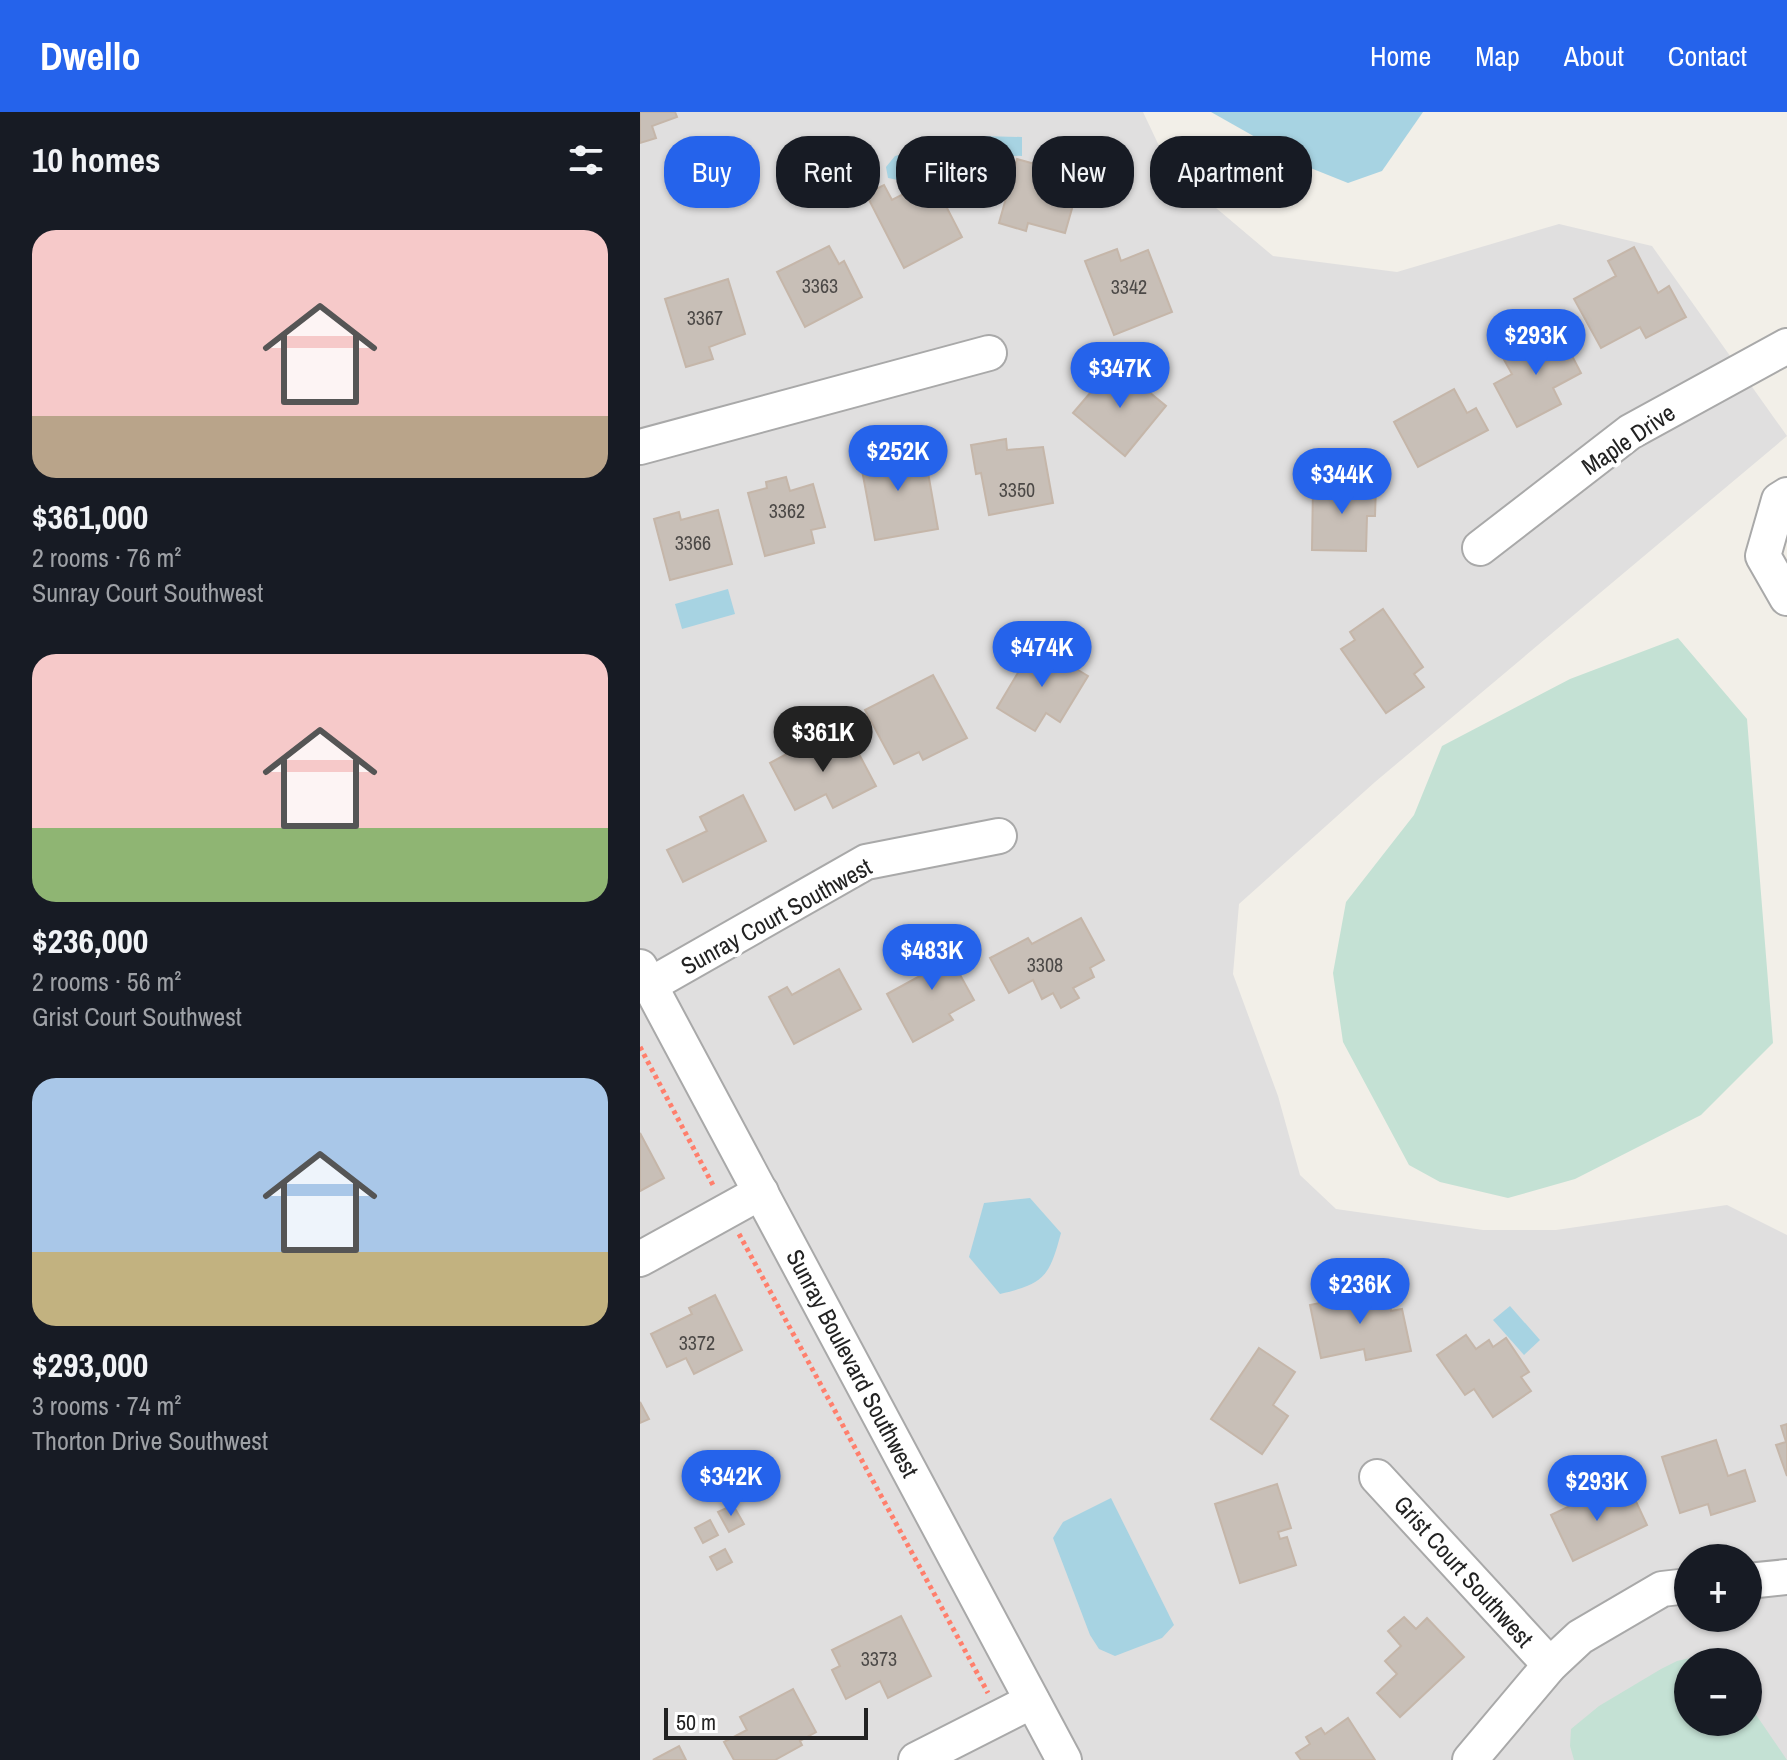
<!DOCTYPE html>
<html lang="en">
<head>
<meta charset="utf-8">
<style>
	:root { --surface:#171b24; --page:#242831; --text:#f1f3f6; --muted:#9ea1a6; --accent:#2563eb }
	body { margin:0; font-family:"Archivo Narrow",sans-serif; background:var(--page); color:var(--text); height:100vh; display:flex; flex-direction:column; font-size:30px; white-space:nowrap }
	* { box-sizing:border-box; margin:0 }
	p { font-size:26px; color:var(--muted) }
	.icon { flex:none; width:44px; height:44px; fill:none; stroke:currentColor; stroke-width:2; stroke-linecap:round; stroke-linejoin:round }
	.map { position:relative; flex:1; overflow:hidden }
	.sheet { display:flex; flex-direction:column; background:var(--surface); width:640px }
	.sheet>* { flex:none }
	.hud { position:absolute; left:24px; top:24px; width:760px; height:72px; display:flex; gap:16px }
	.controls { position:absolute; left:1034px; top:1432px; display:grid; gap:16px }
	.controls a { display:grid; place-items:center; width:88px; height:88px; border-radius:50%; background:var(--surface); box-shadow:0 2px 6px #0004; font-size:40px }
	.scale { position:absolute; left:24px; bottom:20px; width:204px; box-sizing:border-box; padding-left:8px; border:4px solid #222; border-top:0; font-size:22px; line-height:28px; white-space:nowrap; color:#222; -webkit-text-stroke:6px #fff; paint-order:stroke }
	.price { position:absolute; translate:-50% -68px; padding:0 18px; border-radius:28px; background:var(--accent); color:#fff; font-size:26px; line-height:52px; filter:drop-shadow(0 2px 4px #0008) }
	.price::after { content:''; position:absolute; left:50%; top:48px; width:24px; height:18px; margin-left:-12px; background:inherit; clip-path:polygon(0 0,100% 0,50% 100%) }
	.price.selected { background:#222; color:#fff }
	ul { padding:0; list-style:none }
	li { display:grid; align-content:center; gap:16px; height:424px; padding:0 32px }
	li span { display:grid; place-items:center; height:248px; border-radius:24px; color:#555 }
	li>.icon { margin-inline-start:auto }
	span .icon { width:144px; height:144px; fill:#fffc; stroke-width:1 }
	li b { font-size:34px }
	h2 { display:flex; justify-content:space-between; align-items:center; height:96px; padding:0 32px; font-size:34px }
	.tag { padding:0 28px; border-radius:32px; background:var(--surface); box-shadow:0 2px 6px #0004; font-size:28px; line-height:72px }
	.tag.selected { background:var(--accent); color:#fff }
	header { display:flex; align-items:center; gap:48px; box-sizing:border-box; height:112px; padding:0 40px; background:var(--accent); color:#fff }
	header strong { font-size:38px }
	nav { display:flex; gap:44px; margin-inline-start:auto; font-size:28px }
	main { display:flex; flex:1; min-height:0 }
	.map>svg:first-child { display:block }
	.residential { fill:#e0dfdf; fill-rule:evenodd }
	.wetland { fill:#c4e1d4 }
	.water { fill:#a7d3e2 }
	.building { fill:#c8bfb7; stroke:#c5b6a9; stroke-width:2 }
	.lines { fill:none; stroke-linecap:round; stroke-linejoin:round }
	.minor-casing { stroke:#a9a9a9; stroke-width:38 }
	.path { stroke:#ff7f6c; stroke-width:5; stroke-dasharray:4 4; stroke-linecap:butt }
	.minor { stroke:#fff; stroke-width:34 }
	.labels { text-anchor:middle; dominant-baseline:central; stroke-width:8; stroke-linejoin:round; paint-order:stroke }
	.number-label { font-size:20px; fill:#4c4947 }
	.street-label { font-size:24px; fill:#222; stroke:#fff }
</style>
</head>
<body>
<header>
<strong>Dwello</strong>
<nav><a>Home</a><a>Map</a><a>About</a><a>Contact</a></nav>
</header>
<main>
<section class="sheet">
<h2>10 homes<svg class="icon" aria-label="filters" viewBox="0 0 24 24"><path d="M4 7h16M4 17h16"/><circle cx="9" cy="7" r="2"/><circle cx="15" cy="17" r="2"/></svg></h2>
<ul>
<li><span style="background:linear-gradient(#f6c9c9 75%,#b9a48a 0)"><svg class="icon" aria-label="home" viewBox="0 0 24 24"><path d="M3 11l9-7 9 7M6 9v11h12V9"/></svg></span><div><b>$361,000</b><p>2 rooms · 76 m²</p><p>Sunray Court Southwest</p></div></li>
<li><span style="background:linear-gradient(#f6c9c9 70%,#8fb573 0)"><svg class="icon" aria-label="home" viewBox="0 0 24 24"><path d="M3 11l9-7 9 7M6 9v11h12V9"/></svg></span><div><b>$236,000</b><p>2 rooms · 56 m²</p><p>Grist Court Southwest</p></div></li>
<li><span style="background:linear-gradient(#a9c7e8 70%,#c2b280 0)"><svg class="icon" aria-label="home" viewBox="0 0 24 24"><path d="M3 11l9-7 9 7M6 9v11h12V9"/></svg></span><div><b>$293,000</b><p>3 rooms · 74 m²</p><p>Thorton Drive Southwest</p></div></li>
</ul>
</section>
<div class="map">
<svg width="1147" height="1648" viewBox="0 0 1147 1648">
	<rect width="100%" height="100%" fill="#f2efe8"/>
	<!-- residential -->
	<path class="residential" d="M0 0H503L530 57 633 144 757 160 919 112 1012 134 1147 324 735 670 599 792 593 862 638 984 660 1063 696 1097 843 1118H916L1087 1093 1147 1123V1648H0ZM1048 1446H1108V1506H1048ZM1048 1550H1108V1610H1048Z"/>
	<!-- wetland -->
	<g class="wetland">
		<polygon points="1038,526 1107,607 1133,931 1061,1003 935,1067 868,1086 800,1070 769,1053 703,930 693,861 706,790 774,703 802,634 930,567"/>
		<polygon points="1072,1541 1078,1550 1048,1550 1048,1610 1108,1610 1108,1591 1147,1648 934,1648 930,1634 931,1617 959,1594 1021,1557 1037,1549"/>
	</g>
	<!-- water -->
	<g class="water">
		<polygon points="571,0 783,0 742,59 708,71 668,55"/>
		<polygon points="341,24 382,25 382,44 341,43"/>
		<polygon points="274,39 280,41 284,49 280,58 267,60 258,68 248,66 246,55 255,44"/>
		<polygon points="88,477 95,502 42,517 35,492"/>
		<path d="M390 1086 421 1121C409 1165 405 1171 360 1182L329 1145 344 1091Z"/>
		<polygon points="870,1194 900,1228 884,1243 853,1208"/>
		<polygon points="471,1386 534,1513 522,1526 475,1544 459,1537 450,1523 413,1426 423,1410"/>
	</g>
	<!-- building -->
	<g class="building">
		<polygon points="0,0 35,0 37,5 12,14 16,26 0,31"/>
		<polygon points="377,47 441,65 425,121 388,111 386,119 359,111"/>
		<polygon points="292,67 322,125 264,156 226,82 244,73 252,88"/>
		<polygon points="189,134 199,152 204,149 222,185 165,215 137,160"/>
		<polygon points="994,135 1018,181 1029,174 1046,205 1006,226 1000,215 961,236 934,187 976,164 968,149"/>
		<polygon points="477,137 481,149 508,138 532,200 474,223 445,149"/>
		<polygon points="88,167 105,222 69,235 73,247 46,255 25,187"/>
		<polygon points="918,217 941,261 913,276 921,292 877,315 854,272 872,262 863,246"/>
		<polygon points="475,252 526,294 485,344 433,301"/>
		<polygon points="814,277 827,301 836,296 848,318 778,355 754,310"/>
		<polygon points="366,327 367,338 403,335 413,391 349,403 341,361 336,362 331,333"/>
		<polygon points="250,337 251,344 284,338 298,417 235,428 219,342"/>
		<polygon points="146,365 150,379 173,372 185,415 171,418 174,431 125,444 108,381 127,376 126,370"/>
		<polygon points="673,372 736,373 735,404 727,404 726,439 672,438"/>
		<polygon points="78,398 92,452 30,468 14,407 39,400 41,408"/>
		<polygon points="743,497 783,555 774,562 784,575 746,601 701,537 715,528 710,520"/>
		<polygon points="395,532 448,564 420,610 406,601 395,619 357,596"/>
		<polygon points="293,563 327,626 283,648 279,640 254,652 225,598"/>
		<polygon points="176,626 185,643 212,629 236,674 193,696 186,682 155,698 130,651"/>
		<polygon points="103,683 126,729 43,770 27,738 67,719 60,705"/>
		<polygon points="441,806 464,848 450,856 454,865 433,876 439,886 421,896 413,881 402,887 393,868 369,881 350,846 388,826 392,832"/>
		<polygon points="311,828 327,857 319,861 334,888 309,902 313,908 273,930 247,882 280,864 272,849"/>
		<polygon points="199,857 221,897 154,932 129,885 147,875 152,883"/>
		<polygon points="0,1021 24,1066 0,1079"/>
		<polygon points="747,1177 751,1199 762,1197 771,1239 726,1248 724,1237 681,1246 670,1193"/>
		<polygon points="75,1183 102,1238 54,1262 46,1246 27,1255 11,1222 52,1202 49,1196"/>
		<polygon points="826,1223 836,1237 849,1228 853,1235 866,1226 889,1260 881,1265 891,1279 853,1305 834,1277 825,1283 797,1243"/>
		<polygon points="619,1236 655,1260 633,1293 648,1304 622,1342 571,1307"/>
		<polygon points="0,1290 9,1307 0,1311"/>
		<polygon points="1147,1312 1147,1364 1136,1333 1146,1330 1141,1314"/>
		<polygon points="1076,1328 1088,1364 1105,1358 1115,1389 1071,1403 1068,1392 1040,1401 1022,1345"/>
		<polygon points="637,1372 651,1416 638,1420 640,1427 647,1425 656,1453 600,1471 575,1392"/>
		<polygon points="963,1378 971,1394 993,1383 1007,1413 933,1449 911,1403"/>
		<polygon points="93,1393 104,1412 89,1420 78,1400"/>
		<polygon points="70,1408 78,1423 63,1431 55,1416"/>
		<polygon points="85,1437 92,1450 77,1458 70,1445"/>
		<polygon points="261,1504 291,1564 248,1586 240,1569 206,1587 192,1558 200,1554 192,1538"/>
		<polygon points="764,1505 776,1517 787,1506 824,1545 760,1605 737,1581 757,1562 745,1549 761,1534 748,1519"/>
		<polygon points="153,1577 176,1620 160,1629 162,1633 135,1648 94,1648 84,1630 107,1618 100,1605"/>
		<polygon points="708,1606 735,1648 661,1648 656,1641 670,1632 666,1625 681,1616 685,1622"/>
		<polygon points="39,1634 46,1648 13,1648"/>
	</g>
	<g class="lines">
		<!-- minor casing -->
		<g class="minor-casing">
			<g id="minor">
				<polyline points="0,335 349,241"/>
				<polyline points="1147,383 1139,388 1123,444 1147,486"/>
				<polyline points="840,436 990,320 1147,234"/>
				<polyline points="0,855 424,1648"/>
				<polyline points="10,873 226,750 359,724"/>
				<polyline points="0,1147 121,1080"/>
				<polyline points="737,1365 910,1553"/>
				<polyline points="1108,1469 1147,1465"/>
				<polyline points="276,1648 392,1589"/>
				<polyline points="830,1648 910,1553 940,1525 1022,1477 1048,1474"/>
			</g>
		</g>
		<!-- path -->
		<g class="path">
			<polyline points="0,935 74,1075"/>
			<polyline points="99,1122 348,1581"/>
		</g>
		<!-- minor -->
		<use href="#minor" class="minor"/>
	</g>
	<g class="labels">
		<!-- number labels -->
		<g class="number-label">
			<text x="180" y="173">3363</text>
			<text x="489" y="174">3342</text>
			<text x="65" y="205">3367</text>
			<text x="377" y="377">3350</text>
			<text x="147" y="398">3362</text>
			<text x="53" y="430">3366</text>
			<text x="405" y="852">3308</text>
			<text x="57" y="1230">3372</text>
			<text x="239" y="1546">3373</text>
		</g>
		<!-- street labels -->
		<g class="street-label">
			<text transform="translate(988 327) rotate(-34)">Maple Drive</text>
			<text transform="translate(136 804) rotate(-29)">Sunray Court Southwest</text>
			<text transform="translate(213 1251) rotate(62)">Sunray Boulevard Southwest</text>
			<text transform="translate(824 1459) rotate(48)">Grist Court Southwest</text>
		</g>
	</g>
</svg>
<div class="controls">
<a>+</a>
<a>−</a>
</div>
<div class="scale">50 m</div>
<b class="price" style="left:896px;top:265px">$293K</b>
<b class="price" style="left:480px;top:298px">$347K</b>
<b class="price" style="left:258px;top:381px">$252K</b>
<b class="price" style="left:702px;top:404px">$344K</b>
<b class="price" style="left:402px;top:577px">$474K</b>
<b class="price selected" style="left:183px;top:662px">$361K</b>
<b class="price" style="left:292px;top:880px">$483K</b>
<b class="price" style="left:720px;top:1214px">$236K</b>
<b class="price" style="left:91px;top:1406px">$342K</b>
<b class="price" style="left:957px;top:1411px">$293K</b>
<div class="hud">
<a class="tag selected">Buy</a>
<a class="tag">Rent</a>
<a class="tag">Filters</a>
<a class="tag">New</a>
<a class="tag">Apartment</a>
</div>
</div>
</main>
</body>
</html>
